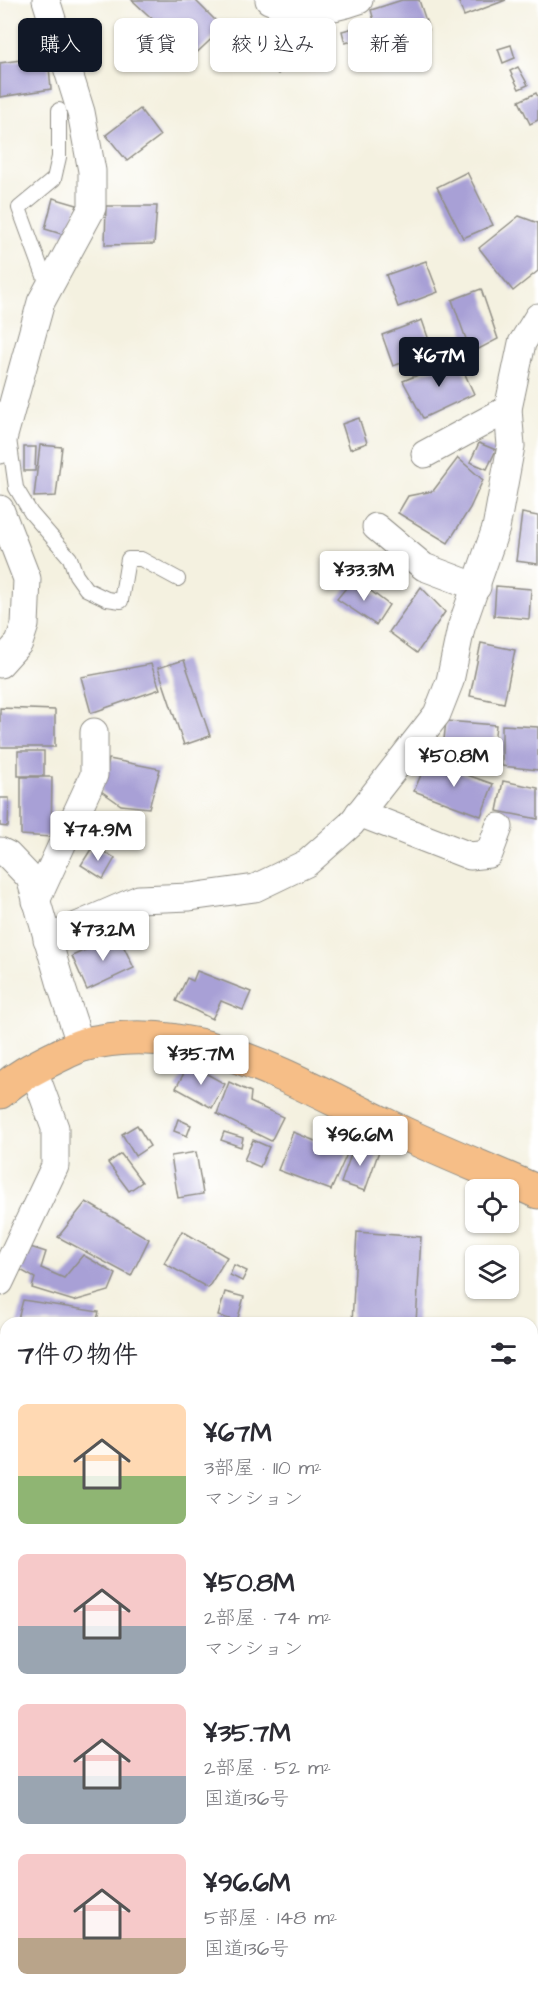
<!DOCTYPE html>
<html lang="ja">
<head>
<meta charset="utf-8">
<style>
	:root { --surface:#fff; --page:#f2f2f3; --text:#2b2b33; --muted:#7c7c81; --accent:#111827 }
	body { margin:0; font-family:"Architects Daughter","Klee One",sans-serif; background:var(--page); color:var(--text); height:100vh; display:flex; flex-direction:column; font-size:22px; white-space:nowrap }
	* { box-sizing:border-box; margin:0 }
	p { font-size:20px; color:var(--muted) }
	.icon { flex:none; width:33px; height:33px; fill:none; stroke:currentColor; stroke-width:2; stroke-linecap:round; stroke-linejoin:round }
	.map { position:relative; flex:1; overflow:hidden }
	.side { position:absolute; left:0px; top:1317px; width:538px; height:684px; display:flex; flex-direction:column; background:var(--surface); border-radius:18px 18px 0 0; box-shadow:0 2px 4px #0004 }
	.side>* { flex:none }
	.banner { position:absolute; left:18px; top:18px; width:502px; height:54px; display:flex; gap:12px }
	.tools { position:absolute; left:465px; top:1179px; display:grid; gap:12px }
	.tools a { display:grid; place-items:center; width:54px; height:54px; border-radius:9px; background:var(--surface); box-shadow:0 2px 4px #0004; font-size:30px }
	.price { position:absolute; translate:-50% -51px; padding:0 14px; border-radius:6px; background:#fff; color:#222; font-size:20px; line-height:39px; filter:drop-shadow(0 2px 3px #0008) }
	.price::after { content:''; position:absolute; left:50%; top:36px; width:18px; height:14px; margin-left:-9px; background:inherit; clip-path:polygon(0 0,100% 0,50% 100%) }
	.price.active { background:var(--accent); color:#fff }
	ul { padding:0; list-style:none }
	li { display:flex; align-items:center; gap:18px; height:150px; padding:0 18px }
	li span { display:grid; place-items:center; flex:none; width:168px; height:120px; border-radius:9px; color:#555 }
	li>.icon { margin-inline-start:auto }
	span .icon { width:72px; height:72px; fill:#fffc; stroke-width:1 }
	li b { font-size:26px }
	h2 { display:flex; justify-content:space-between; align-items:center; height:72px; padding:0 18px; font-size:26px }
	.chip { padding:0 21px; border-radius:9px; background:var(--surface); box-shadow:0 2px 4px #0004; font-size:21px; line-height:54px }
	.chip.active { background:var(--accent); color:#fff }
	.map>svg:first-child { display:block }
	.forest { fill:#6eb67c; stroke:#4c7054; stroke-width:1.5 }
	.building { fill:#a8a0d6 }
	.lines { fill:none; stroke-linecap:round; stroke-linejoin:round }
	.service-casing { stroke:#908e86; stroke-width:16 }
	.minor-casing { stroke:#908e86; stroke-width:29 }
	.trunk-casing { stroke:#908e86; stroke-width:35 }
	.service { stroke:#fff; stroke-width:14 }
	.minor { stroke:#fff; stroke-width:27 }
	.trunk { stroke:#f6be87; stroke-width:33 }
</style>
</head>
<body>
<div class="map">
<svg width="538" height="2001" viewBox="0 0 538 2001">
	<rect width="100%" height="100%" fill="#fff"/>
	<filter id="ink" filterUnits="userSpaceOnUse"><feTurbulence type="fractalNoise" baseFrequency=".0167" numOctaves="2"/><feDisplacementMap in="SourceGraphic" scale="12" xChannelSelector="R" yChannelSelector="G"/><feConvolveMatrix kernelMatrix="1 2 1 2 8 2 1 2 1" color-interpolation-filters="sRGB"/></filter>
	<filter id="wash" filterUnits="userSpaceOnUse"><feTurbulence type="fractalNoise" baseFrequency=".008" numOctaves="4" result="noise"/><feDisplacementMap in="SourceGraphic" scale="24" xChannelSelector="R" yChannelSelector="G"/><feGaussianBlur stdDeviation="1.35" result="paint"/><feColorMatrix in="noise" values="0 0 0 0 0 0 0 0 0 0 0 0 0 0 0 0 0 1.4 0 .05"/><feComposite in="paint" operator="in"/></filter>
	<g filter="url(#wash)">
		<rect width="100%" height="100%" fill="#f4f1e0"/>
		<!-- forest -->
		<polygon class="forest" points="538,1514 538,2001 0,2001 0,1617 6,1611 6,1995 532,1995 532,1515"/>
		<g id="blocks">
			<!-- building -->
			<g class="building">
				<polygon points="132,0 195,0 223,28 188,61 167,42 161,27"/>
				<polygon points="402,0 419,0 429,30 380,42 371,10"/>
				<polygon points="458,0 506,0 464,16"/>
				<polygon points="270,18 302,49 278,74 258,55 246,67 229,49"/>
				<polygon points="365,25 368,37 345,43 342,31"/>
				<polygon points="511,45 515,58 503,63 498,49"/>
				<polygon points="48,56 51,89 0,97 0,63"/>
				<polygon points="518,67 528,85 519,89 510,71"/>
				<polygon points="536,93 538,97 538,120 530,124 519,101"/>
				<polygon points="140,109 160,136 127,161 106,135"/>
				<polygon points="467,172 493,225 463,238 437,187"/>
				<polygon points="53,198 77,205 68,236 45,229"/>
				<polygon points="106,206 157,206 154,244 105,245"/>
				<polygon points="519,216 538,223 538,271 513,291 479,248"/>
				<polygon points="426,261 438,292 398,307 386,275"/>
				<polygon points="481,289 498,339 471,353 452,300"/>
				<polygon points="422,320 433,352 393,366 382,335"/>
				<polygon points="458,359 474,394 423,418 403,381"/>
				<polygon points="359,418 367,443 350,449 342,424"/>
				<polygon points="479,443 496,450 487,469 470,462"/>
				<polygon points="40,445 62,447 56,496 34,497"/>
				<polygon points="24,447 36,447 35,471 24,471"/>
				<polygon points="458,458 483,480 470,508 448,543 398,513 408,496 433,491"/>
				<polygon points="522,513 538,516 538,564 516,561"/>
				<polygon points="354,578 389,605 376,625 337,599"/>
				<polygon points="496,586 531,589 529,619 494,616"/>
				<polygon points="421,587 445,612 417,653 389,632"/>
				<polygon points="481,643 515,650 504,703 470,696"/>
				<polygon points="184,660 210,736 184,745 158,668"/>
				<polygon points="151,664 160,689 91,713 81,677"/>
				<polygon points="0,708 55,710 55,747 0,747"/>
				<polygon points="446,721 496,725 492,763 442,758"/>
				<polygon points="502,725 538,727 538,770 502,766"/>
				<rect x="18" y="751" width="26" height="25"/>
				<polygon points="109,759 160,769 149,808 121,805 101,791"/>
				<polygon points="427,761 493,784 481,816 414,791"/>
				<polygon points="21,777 52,777 51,837 21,835"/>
				<polygon points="503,781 538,788 538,819 497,811"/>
				<polygon points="0,798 9,798 8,827 0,826"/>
				<polygon points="93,846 115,858 103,879 81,865"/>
				<polygon points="118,935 134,968 87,990 72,956"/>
				<polygon points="197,971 251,992 243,1010 221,1001 212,1019 176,1001 187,978 193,981"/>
				<polygon points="189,1064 225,1084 212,1108 176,1088"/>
				<polygon points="229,1082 251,1092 250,1102 283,1117 271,1141 217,1114"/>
				<polygon points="178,1119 191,1125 187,1136 174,1131"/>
				<polygon points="137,1125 150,1146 135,1156 122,1134"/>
				<polygon points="224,1132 243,1138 241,1147 221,1140"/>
				<polygon points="293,1132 347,1154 331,1190 278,1170"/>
				<polygon points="253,1140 269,1147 260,1167 244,1160"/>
				<polygon points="355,1143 379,1151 365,1191 341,1183"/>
				<polygon points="196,1152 203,1194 178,1198 171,1156"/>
				<polygon points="121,1154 142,1182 129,1191 108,1163"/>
				<polygon points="86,1202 149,1239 131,1276 58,1237"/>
				<polygon points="182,1231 227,1257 208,1288 164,1263"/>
				<polygon points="357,1232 421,1237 416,1323 352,1323"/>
				<polygon points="30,1247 46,1252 41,1268 64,1278 83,1255 116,1274 109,1291 74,1301 32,1288 35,1278 17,1268"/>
				<polygon points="234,1265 247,1271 242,1281 230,1275"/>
				<polygon points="225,1292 244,1297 237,1321 218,1316"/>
				<polygon points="23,1300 99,1312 96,1323 17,1323"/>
			</g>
		</g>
	</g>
	<g filter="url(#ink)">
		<use href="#blocks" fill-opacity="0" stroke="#908e86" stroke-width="1.5"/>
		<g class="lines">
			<!-- service casing -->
			<g class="service-casing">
				<g id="service">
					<polyline points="48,287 19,208 54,179 59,157 59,110"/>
					<polyline points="9,439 16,488 31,513 70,558 76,575 86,589 107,599 121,601 128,559 141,559 178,579"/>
				</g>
			</g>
			<!-- minor casing -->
			<g class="minor-casing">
				<g id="minor">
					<path d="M269 0C299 14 328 11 359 0"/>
					<polyline points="0,450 41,302 92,208 92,171 81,112 46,0"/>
					<polyline points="425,454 508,409"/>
					<polyline points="0,509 27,579 25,625 19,643 0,664"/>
					<polyline points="376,527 424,567 477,587"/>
					<polyline points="359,813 470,856 489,854 499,827"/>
					<polyline points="0,851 8,855 30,878 61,985 81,1046"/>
					<polyline points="36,901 94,775 94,732"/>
					<polyline points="47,939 139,899 190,897 255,888 307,863 351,824 405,755 437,714 450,681 461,628 496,528 511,446 508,409 522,343 538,317"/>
					<polyline points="0,1282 55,1166 55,1128 33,1068"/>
					<polyline points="0,1404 6,1418"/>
				</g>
			</g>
			<!-- trunk casing -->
			<g class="trunk-casing">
				<path id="trunk" d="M0 1092C16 1077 34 1068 54 1058 63 1054 73 1048 83 1045 190 1016 291 1080 384 1124 434 1149 487 1169 538 1192"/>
			</g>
			<!-- service -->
			<use href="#service" class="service"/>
			<!-- minor -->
			<use href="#minor" class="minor"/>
			<!-- trunk -->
			<use href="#trunk" class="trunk"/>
		</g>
	</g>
</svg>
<div class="tools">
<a><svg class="icon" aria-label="locate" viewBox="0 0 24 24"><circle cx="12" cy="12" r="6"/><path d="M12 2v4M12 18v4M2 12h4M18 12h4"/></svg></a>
<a><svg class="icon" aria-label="layers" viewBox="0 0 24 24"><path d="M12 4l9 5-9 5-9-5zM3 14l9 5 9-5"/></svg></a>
</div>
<b class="price active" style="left:439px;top:388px">¥67M</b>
<b class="price" style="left:364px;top:602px">¥33.3M</b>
<b class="price" style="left:454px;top:788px">¥50.8M</b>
<b class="price" style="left:98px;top:862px">¥74.9M</b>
<b class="price" style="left:103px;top:962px">¥73.2M</b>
<b class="price" style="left:201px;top:1086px">¥35.7M</b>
<b class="price" style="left:360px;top:1167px">¥96.6M</b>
<div class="banner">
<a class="chip active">購入</a>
<a class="chip">賃貸</a>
<a class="chip">絞り込み</a>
<a class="chip">新着</a>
</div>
<section class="side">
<h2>7件の物件<svg class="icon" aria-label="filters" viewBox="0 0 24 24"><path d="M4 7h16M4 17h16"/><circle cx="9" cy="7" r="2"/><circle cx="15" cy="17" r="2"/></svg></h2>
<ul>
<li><span style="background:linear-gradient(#ffd9b3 60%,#8fb573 0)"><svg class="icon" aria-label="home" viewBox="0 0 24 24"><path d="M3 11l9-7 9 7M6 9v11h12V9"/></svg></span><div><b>¥67M</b><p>3部屋 · 110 m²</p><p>マンション</p></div></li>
<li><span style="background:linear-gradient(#f6c9c9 60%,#9aa5b1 0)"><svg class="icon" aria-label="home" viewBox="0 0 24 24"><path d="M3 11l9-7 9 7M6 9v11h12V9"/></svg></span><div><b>¥50.8M</b><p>2部屋 · 74 m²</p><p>マンション</p></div></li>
<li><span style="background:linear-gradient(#f6c9c9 60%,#9aa5b1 0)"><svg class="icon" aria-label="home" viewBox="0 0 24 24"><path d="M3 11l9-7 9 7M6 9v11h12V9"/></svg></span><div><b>¥35.7M</b><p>2部屋 · 52 m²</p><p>国道136号</p></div></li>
<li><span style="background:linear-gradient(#f6c9c9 70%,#b9a48a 0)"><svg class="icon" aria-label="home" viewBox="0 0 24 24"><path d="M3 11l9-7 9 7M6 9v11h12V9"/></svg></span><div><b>¥96.6M</b><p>5部屋 · 148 m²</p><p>国道136号</p></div></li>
</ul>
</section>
</div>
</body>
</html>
